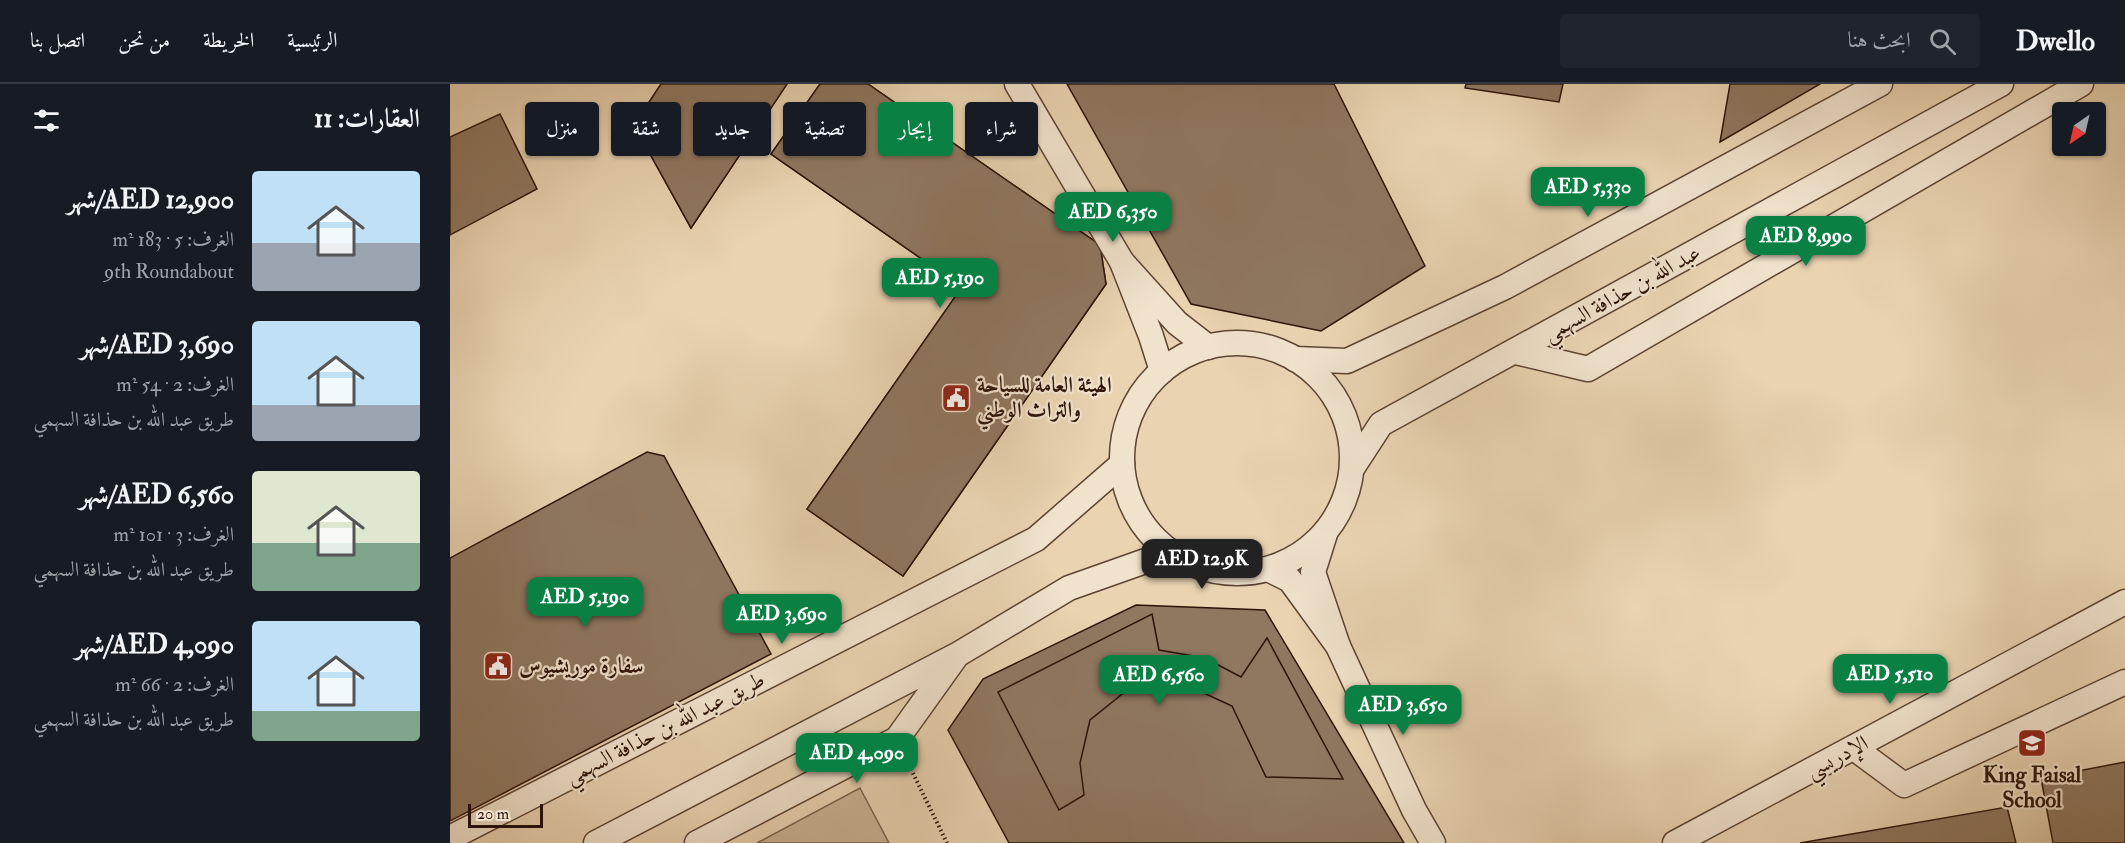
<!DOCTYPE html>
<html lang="ar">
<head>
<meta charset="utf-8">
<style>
	:root { --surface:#171b24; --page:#20242c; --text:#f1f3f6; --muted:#9ea1a6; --line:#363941; --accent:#0b8043 }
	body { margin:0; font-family:"IM FELL Double Pica",Amiri,serif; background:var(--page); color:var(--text); direction:rtl; height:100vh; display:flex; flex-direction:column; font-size:22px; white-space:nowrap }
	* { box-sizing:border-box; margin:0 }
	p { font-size:20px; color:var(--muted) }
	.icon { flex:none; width:33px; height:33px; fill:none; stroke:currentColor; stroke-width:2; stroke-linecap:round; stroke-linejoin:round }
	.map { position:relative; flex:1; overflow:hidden; direction:ltr }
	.details { display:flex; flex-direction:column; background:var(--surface); width:450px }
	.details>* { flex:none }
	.banner { position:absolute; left:18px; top:18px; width:570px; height:54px; direction:rtl; display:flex; gap:12px }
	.needle { width:39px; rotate:214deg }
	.controls { position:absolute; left:1602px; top:18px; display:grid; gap:12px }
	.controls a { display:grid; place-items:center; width:54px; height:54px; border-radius:6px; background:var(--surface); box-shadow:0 2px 4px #0004; font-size:30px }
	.scale { position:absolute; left:18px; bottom:15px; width:75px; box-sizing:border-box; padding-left:6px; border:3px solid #2e1409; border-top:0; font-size:16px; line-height:21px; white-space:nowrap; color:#2e1409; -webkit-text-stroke:4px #f1e2cc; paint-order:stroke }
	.price { position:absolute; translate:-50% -51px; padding:0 14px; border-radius:12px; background:var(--accent); color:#fff; font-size:20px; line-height:39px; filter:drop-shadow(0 2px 3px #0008) }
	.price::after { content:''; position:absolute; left:50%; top:36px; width:18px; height:14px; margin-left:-9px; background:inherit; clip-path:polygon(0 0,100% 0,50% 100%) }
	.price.selected { background:#222; color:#fff }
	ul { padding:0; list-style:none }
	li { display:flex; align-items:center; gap:18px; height:150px; padding:0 30px }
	li span { display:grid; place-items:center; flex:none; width:168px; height:120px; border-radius:6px; color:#555 }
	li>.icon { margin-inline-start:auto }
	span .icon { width:72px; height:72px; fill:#fffc; stroke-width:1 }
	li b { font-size:26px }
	h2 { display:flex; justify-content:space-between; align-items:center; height:72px; padding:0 30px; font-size:26px }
	.tag { padding:0 21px; border-radius:6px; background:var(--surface); box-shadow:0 2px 4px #0004; font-size:21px; line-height:54px }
	.tag.selected { background:var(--accent); color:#fff }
	header { display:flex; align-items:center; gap:36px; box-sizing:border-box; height:84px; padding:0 30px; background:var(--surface); border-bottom:2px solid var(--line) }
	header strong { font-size:28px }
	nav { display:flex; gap:33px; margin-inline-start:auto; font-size:21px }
	.search { width:420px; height:54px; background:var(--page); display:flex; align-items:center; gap:15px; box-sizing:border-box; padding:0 21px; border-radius:6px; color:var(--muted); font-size:22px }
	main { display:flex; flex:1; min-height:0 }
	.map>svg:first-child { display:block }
	.green { fill:#c9b394; stroke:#7c644e; stroke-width:1.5 }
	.building { fill:#8f7760; stroke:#2e1409; stroke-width:1.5 }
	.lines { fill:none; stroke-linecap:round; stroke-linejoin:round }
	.minor-casing { stroke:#5d4433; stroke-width:27 }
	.path { stroke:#2e1409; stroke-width:4; stroke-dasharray:1.5 3; stroke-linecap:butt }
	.minor { stroke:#f1e2cc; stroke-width:24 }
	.labels { text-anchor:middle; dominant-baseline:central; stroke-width:4.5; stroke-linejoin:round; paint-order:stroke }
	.street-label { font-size:22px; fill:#2e1409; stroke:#f1e2cc }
	.poi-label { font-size:22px; font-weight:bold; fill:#2e1409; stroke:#f1e2cc; text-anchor:start }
</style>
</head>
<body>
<header>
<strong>Dwello</strong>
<div class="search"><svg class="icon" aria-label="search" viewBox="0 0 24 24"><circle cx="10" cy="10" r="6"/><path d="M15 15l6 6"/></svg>ابحث هنا</div>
<nav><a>الرئيسية</a><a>الخريطة</a><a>من نحن</a><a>اتصل بنا</a></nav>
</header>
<main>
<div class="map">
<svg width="1675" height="759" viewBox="0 0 1675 759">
	<rect width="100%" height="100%" fill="#e9d3b1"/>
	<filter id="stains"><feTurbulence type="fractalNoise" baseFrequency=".00333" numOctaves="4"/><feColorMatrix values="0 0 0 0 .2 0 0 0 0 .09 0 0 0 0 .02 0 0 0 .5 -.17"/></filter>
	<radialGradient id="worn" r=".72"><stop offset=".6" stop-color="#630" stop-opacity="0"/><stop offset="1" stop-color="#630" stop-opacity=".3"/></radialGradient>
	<!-- green -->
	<polygon class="green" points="410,704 439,759 307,759"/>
	<!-- building -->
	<g class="building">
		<polygon points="211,0 337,0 241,144 184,41"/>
		<polygon points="211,0 337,0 241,144 184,41"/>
		<polygon points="370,0 418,0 650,161 656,200 453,492 357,425 512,203 321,70"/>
		<polygon points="370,0 418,0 650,161 656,200 453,492 357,425 512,203 321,70"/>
		<polygon points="617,0 884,0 975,182 871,247 741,220"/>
		<polygon points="1016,0 1113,0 1109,18 1015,4"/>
		<polygon points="1280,0 1370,0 1270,58"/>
		<polygon points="50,30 87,105 0,151 0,53"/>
		<polygon points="197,368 214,372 321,570 0,737 0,474"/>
		<polygon points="686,521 815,526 954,759 559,759 498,646 533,595"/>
		<polygon points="702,530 709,566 755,574 791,593 817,554 893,695 816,693 782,622 741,603 676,607 640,636 630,679 634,711 609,726 548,608"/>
		<polygon points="1675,678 1675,759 1603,759 1591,694"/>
		<polygon points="1557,723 1566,759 1350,759"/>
	</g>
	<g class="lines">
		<!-- minor casing -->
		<g class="minor-casing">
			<g id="minor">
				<polyline points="567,0 672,178"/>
				<circle cx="787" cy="374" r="115"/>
				<polyline points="1066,268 1138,285 1631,0"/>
				<polyline points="845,275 897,277 1055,203 1430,0"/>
				<polyline points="712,287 701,252 672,178 727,239 758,263"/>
				<polyline points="903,383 931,340 1551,0"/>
				<polyline points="820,486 840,496 888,562 863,488 875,450"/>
				<polyline points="888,562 964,726 983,759"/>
				<polyline points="1404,664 1454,701 1675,598"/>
				<polyline points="0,754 586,455 672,380"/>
				<polyline points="146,759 507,571 619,504 721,468"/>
				<polyline points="247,759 447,655 505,574"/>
				<polyline points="1225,759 1675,518"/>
			</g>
		</g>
		<!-- path -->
		<polyline class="path" points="457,677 497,759"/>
		<!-- minor -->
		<use href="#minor" class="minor"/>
	</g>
	<!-- icons -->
	<defs>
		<g id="civic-square" transform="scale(1.5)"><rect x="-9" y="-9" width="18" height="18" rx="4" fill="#8f2418" stroke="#f1e2cc"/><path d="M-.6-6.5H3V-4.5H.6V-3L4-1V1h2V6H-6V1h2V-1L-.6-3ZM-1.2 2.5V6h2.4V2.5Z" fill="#fff"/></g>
		<g id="school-square" transform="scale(1.5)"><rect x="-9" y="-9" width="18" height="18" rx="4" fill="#8f2418" stroke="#f1e2cc"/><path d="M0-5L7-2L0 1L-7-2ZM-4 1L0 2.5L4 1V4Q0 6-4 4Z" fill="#fff"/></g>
	</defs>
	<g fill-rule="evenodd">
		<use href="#civic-square" x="506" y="314"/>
		<use href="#civic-square" x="48" y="582"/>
		<use href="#school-square" x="1582" y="659"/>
	</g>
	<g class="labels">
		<!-- street labels -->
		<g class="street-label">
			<text transform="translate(1172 209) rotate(-29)">عبد الله بن حذافة السهمي</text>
			<text transform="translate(215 644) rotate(-27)">طريق عبد الله بن حذافة السهمي</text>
			<text transform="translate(1387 673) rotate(-28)">الإدريسي</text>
		</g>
		<!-- poi labels -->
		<g class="poi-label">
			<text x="527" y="301">الهيئة العامة للسياحة<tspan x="527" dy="25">والتراث الوطني</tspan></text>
			<text x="69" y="582">سفارة موريشيوس</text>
			<text x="1582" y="691" text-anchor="middle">King Faisal<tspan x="1582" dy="25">School</tspan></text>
		</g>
	</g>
	<rect width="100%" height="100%" filter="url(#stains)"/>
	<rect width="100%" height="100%" fill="url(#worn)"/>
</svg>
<div class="controls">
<a><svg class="needle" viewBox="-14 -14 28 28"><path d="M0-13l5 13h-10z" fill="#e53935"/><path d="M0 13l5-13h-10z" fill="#9ea1a6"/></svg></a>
</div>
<div class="scale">20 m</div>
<b class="price" style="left:1138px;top:134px">AED 5,330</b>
<b class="price" style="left:663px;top:159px">AED 6,350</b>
<b class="price" style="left:1356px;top:183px">AED 8,990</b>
<b class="price" style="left:490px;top:225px">AED 5,190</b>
<b class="price selected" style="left:752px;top:506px">AED 12.9K</b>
<b class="price" style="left:135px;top:544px">AED 5,190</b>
<b class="price" style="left:332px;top:561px">AED 3,690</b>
<b class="price" style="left:1440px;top:621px">AED 5,510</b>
<b class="price" style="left:709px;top:622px">AED 6,560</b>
<b class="price" style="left:953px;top:652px">AED 3,650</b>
<b class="price" style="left:407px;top:700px">AED 4,090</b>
<div class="banner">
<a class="tag">شراء</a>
<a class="tag selected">إيجار</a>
<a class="tag">تصفية</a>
<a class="tag">جديد</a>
<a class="tag">شقة</a>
<a class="tag">منزل</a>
</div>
</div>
<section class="details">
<h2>العقارات: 11<svg class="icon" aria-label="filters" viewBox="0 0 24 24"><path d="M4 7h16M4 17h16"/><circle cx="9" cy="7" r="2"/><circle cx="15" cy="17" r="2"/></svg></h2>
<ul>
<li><span style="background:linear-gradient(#bfe0f5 60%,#9aa5b1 0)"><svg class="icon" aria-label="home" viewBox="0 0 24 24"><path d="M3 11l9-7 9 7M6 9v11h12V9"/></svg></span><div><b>AED 12,900/شهر</b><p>الغرف: 5 · 183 m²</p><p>9th Roundabout</p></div></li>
<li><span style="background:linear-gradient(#bfe0f5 70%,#9aa5b1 0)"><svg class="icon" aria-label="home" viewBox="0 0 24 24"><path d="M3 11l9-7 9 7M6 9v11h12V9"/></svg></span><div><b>AED 3,690/شهر</b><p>الغرف: 2 · 54 m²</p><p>طريق عبد الله بن حذافة السهمي</p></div></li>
<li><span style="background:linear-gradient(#dfe7d0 60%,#7fa58c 0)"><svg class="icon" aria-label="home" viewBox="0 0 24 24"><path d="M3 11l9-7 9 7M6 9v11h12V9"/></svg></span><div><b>AED 6,560/شهر</b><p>الغرف: 3 · 101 m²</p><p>طريق عبد الله بن حذافة السهمي</p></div></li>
<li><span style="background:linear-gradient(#bfe0f5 75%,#7fa58c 0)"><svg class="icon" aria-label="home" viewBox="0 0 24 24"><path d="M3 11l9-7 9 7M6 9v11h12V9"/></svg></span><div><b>AED 4,090/شهر</b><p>الغرف: 2 · 66 m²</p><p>طريق عبد الله بن حذافة السهمي</p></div></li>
</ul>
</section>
</main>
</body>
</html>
